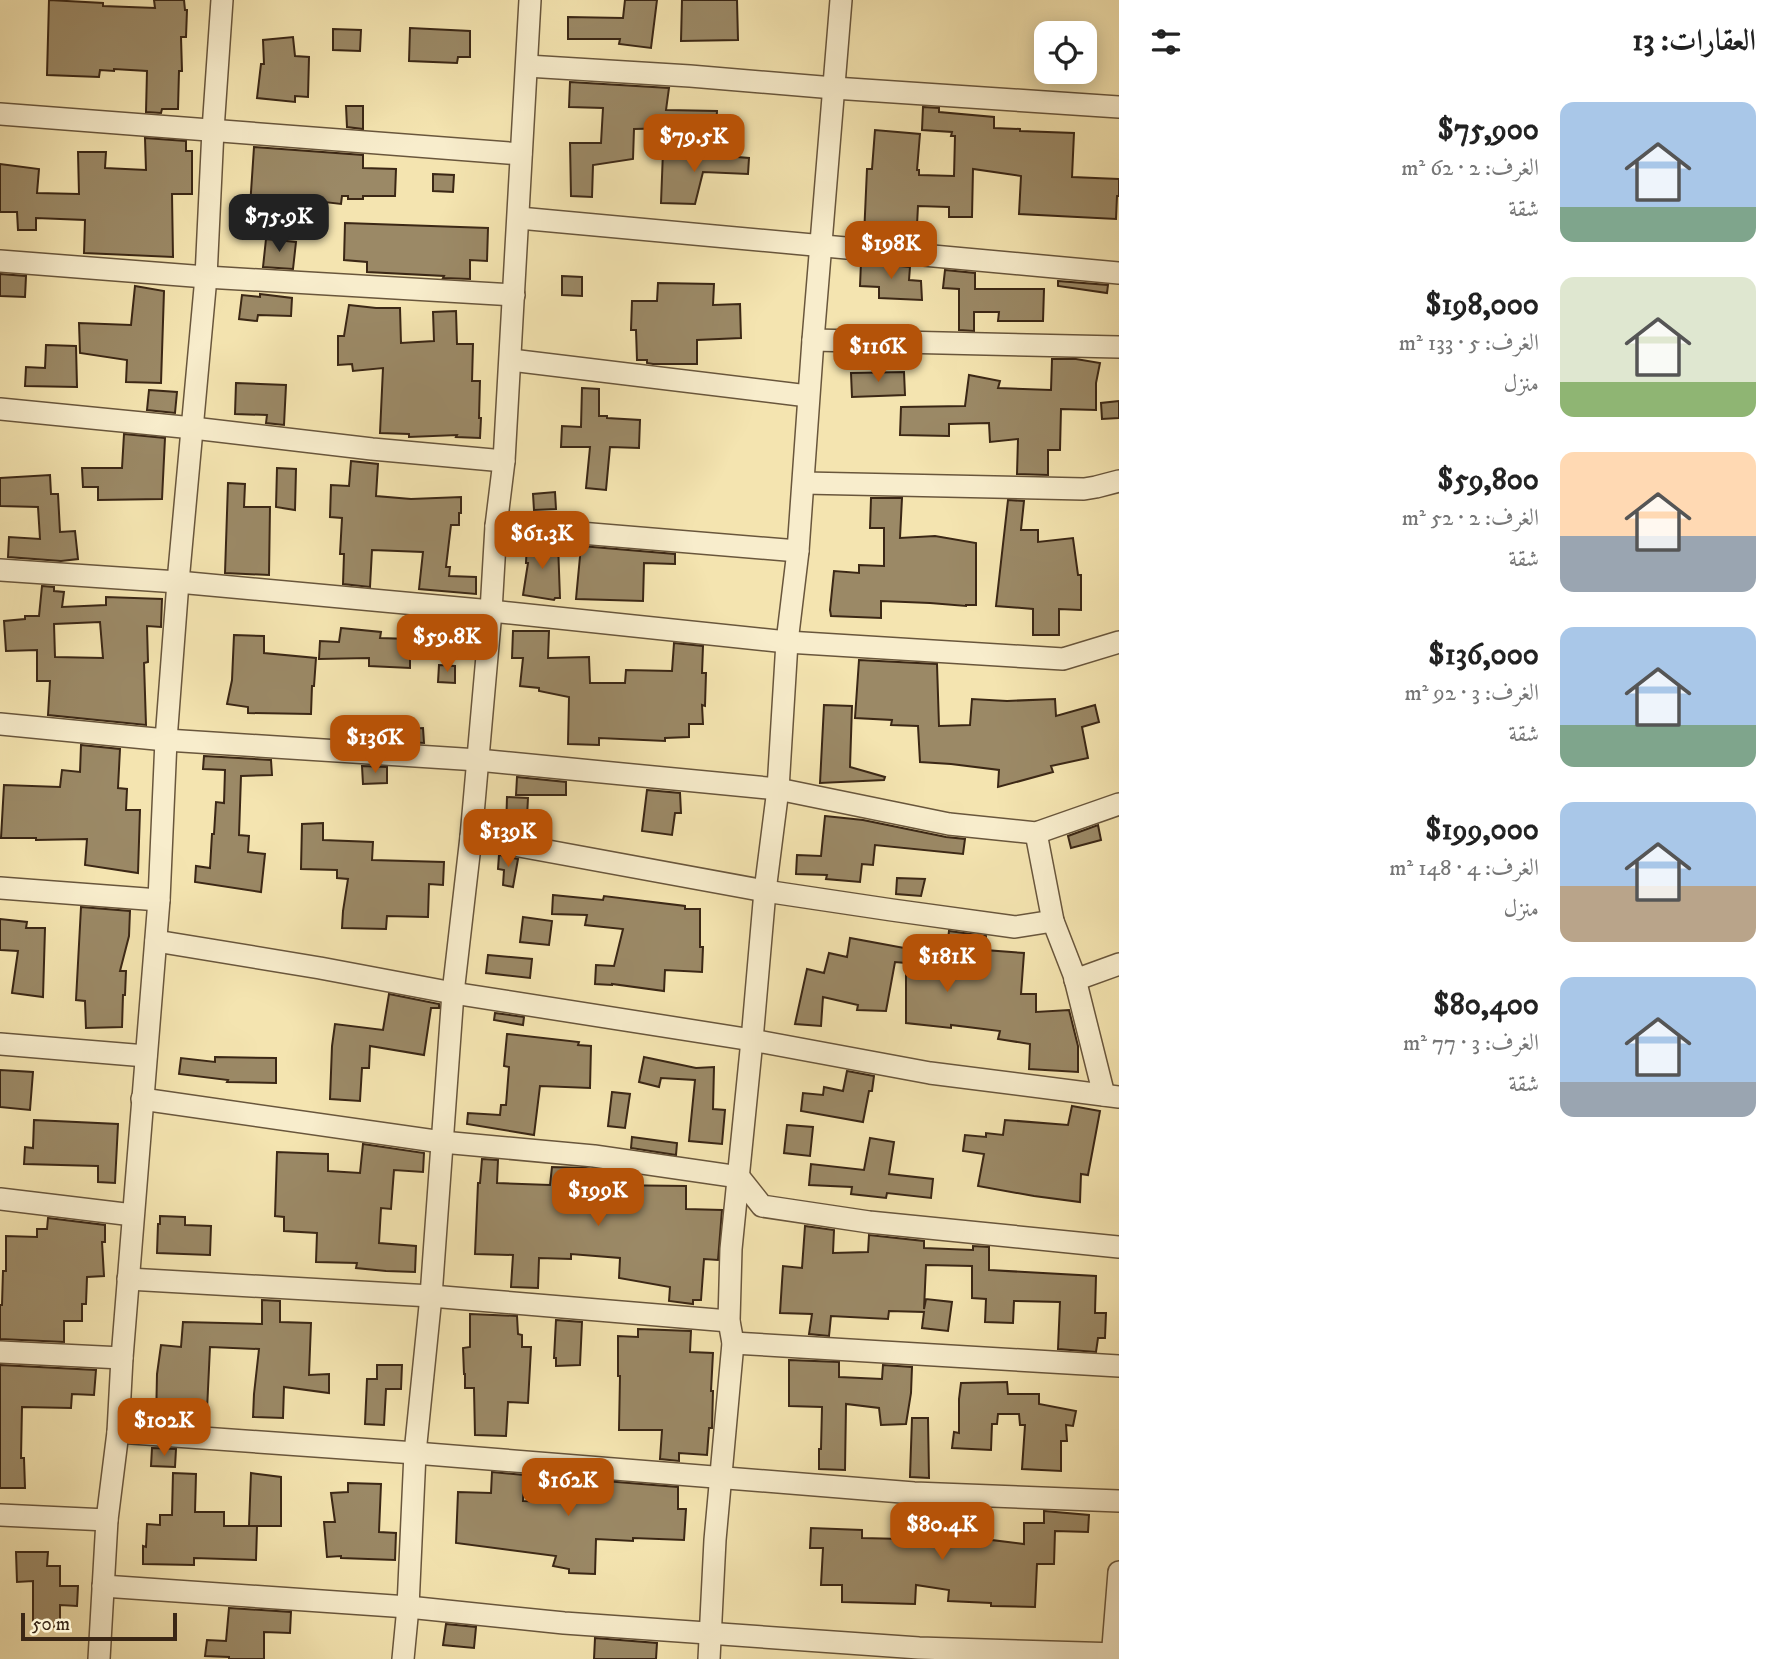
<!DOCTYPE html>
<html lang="ar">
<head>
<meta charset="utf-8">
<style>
	:root { --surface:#fff; --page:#f6f6f6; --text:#222; --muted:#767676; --accent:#b45309 }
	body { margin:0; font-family:"IM FELL DW Pica",Amiri,serif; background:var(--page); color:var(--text); direction:rtl; height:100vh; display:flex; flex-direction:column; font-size:26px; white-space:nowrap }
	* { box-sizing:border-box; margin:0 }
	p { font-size:23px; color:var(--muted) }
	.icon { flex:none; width:38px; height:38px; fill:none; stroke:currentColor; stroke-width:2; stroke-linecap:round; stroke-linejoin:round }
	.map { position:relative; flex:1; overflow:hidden; direction:ltr }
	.panel { display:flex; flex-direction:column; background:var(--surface); width:665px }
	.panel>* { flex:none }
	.fabs { position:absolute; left:1034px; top:21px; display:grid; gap:14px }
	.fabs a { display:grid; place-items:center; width:63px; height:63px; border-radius:14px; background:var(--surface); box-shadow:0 4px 18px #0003; font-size:35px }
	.scale { position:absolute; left:21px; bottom:18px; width:156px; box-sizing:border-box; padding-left:7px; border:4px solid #3b2715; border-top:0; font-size:19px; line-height:24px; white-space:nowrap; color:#3b2715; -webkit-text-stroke:5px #f8edcc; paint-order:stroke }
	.price { position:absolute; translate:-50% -60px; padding:0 16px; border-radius:14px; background:var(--accent); color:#fff; font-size:23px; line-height:46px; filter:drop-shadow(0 2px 4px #0008) }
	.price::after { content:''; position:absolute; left:50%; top:42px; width:21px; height:16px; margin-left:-10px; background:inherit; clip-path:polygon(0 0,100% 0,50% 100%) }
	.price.selected { background:#222; color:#fff }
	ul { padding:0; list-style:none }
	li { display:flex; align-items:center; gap:21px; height:175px; padding:0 28px }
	li span { display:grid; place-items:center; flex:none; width:196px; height:140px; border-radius:14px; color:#555 }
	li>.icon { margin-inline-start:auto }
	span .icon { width:84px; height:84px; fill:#fffc; stroke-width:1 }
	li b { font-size:30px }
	h2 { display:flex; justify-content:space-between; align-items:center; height:84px; padding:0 28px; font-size:30px }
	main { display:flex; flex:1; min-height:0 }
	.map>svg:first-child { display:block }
	.building { fill:#9b8966; stroke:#3b2715; stroke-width:2; fill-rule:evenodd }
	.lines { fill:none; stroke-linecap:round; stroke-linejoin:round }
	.minor-casing { stroke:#69563c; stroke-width:24 }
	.minor { stroke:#f8edcc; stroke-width:21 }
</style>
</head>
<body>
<main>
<section class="panel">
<h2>العقارات: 13<svg class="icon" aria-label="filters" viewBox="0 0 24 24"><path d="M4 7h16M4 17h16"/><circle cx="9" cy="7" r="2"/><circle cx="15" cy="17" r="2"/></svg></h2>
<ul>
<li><span style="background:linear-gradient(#a9c7e8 75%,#7fa58c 0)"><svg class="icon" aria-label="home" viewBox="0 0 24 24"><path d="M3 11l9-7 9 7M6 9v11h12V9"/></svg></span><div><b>$75,900</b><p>الغرف: 2 · 62 m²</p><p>شقة</p></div></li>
<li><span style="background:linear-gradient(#dfe7d0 75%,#8fb573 0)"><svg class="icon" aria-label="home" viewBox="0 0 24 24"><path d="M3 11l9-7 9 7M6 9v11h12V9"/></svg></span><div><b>$198,000</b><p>الغرف: 5 · 133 m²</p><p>منزل</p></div></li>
<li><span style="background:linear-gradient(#ffd9b3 60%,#9aa5b1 0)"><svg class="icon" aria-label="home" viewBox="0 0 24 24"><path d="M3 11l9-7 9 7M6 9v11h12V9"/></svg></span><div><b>$59,800</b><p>الغرف: 2 · 52 m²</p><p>شقة</p></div></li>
<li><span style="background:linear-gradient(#a9c7e8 70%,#7fa58c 0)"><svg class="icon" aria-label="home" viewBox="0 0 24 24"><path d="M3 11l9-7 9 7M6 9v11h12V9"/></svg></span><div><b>$136,000</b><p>الغرف: 3 · 92 m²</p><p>شقة</p></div></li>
<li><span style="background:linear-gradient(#a9c7e8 60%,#b9a48a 0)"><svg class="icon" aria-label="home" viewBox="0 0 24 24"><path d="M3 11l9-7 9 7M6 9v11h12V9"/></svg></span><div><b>$199,000</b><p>الغرف: 4 · 148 m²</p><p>منزل</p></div></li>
<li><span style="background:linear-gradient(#a9c7e8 75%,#9aa5b1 0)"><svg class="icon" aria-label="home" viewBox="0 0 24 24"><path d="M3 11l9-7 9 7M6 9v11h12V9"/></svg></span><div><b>$80,400</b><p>الغرف: 3 · 77 m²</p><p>شقة</p></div></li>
</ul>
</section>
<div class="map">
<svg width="1119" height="1659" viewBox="0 0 1119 1659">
	<rect width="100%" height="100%" fill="#f4e4b0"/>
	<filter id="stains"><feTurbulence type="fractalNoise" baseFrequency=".00286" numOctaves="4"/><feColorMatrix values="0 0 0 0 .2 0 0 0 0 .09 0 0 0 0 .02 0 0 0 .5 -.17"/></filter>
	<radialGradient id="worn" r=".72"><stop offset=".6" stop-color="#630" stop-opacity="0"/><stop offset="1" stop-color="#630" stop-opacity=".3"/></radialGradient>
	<!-- building -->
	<g class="building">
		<polygon points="49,0 103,3 103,6 155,8 154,0 184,0 185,10 187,10 186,37 181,37 182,71 179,71 178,109 162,109 161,113 146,112 147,71 114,69 114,71 100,70 99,77 47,75"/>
		<polygon points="625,0 657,0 651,48 619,44 620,39 568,39 568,17 623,18"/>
		<polygon points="682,0 737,0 738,40 681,41"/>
		<polygon points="410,28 470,31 470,57 458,57 457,63 409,61"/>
		<polygon points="333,29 361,30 360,51 333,50"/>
		<polygon points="293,37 295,56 309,57 308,97 295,96 295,102 257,98 261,64 264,64 263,40"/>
		<polygon points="570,82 669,88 666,110 717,111 716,127 634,129 633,159 593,165 592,197 571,196 570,143 601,143 603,108 569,107"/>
		<polygon points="346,106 363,106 363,129 347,127"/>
		<polygon points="923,107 939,108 939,112 994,117 994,128 1020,129 1020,131 1074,133 1072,177 1119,179 1119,196 1117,196 1116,219 1019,214 1021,176 973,169 972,217 949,217 949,207 918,206 917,225 883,224 883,238 864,236 867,169 872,169 875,130 920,134 917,170 919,170 919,175 954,176 955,136 951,136 952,132 922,130"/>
		<polygon points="145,138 186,141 186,151 192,151 192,194 172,194 173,257 84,253 85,220 36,218 36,230 18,230 17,212 0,212 0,164 39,169 37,193 79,194 78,152 106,152 105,168 146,170"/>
		<polygon points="254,147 363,155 363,168 396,169 395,196 363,196 363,199 348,199 348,196 342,196 341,204 299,199 298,210 250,207"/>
		<polygon points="663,151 749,158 748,174 703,172 695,204 661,203"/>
		<polygon points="433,174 454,175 453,192 433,191"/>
		<polygon points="345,223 488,228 487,261 470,260 470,279 443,278 444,276 367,272 367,262 344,260"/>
		<polygon points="266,239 296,242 293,269 263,267"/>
		<polygon points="861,262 910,267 909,280 921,281 922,300 879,298 879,287 860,286"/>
		<polygon points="945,270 975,273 975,289 1044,289 1043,321 998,321 999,312 974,312 974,331 959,330 959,289 943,288"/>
		<polygon points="0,274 26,276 25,297 0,296"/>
		<polygon points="562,276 582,277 582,296 562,295"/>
		<polygon points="1058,281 1108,285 1107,293 1058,286"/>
		<polygon points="658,283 714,284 713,305 740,304 741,338 697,340 697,364 653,364 647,363 647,360 637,360 636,330 631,330 632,301 657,301"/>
		<polygon points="135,286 164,291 161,383 126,382 127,360 80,353 79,323 131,325"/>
		<polygon points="260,294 292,298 291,316 258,315 257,321 239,319 242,295 260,297"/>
		<polygon points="349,305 376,308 400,308 401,343 434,341 433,312 456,311 457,344 473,344 472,381 480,381 479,418 481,418 480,438 456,437 457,435 409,437 409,434 380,433 383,368 353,371 352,364 338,365 338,336 344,336"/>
		<polygon points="46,345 76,346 77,387 25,386 26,367 45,368"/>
		<polygon points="1052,359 1076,359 1100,363 1096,383 1096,410 1061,409 1060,450 1048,450 1048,475 1017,474 1018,439 990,442 989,423 949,424 949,436 900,435 901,407 965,406 969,375 1000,381 998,388 1051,390"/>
		<polygon points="904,372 905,395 852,397 851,373"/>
		<polygon points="236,383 286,385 284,425 266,423 267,415 235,414"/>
		<polygon points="582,388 599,389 599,416 607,416 607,418 640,420 639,448 610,447 606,490 586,488 590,447 561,447 562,426 581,427"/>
		<polygon points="149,390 177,392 175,413 147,410"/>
		<polygon points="1119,401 1119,418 1102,419 1101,403"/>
		<polygon points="124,434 165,438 162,499 98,500 98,487 83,487 82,468 122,468"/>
		<polygon points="351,461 378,464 376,496 411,499 461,497 461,513 459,513 459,525 451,525 446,567 450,567 449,576 476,577 476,594 419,589 423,552 372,550 370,587 343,584 344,554 340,554 342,518 330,517 331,485 349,486"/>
		<polygon points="277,468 296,469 295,510 276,507"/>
		<polygon points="50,475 51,494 58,494 60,532 75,531 78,559 61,561 8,557 9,537 40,539 38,507 0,506 0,478"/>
		<polygon points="228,483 245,484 244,507 270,507 269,575 225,573"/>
		<polygon points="555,492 556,509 534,510 533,494"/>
		<polygon points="871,498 902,498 900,538 935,536 976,543 976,605 966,605 966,606 930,603 881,601 881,618 831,616 830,610 834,571 859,573 859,565 884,566 884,528 870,528"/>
		<polygon points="1008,500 1024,501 1021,530 1038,530 1038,542 1073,538 1078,575 1081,575 1081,610 1059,609 1059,635 1033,635 1033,609 996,606"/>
		<polygon points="527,542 558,544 560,598 555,598 554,600 523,595 528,563 526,563"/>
		<polygon points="581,546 675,554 675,564 644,563 643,601 576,599"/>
		<path d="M42 586 54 587V591L64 592 62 607 106 605V597L162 599 161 627 147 626 148 662 144 663 146 725 48 715 50 681H37V650L6 651 4 621 25 619V616H39ZM100 622 103 658 55 657 54 624Z"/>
		<polygon points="341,628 381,632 380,638 410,639 410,668 369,666 369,658 319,659 320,641 339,642"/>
		<polygon points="513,631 549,631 548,658 589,657 590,683 625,683 626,670 672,671 674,643 703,646 702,673 706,673 705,706 702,705 703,724 689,724 689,737 665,738 665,741 599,738 599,745 568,744 569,697 539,691 539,688 520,686 523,658 512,658"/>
		<polygon points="234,635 264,636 264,653 316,658 314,686 312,686 311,714 248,713 248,707 227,704 232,680"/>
		<polygon points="859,660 937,664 939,726 970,725 972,699 1007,701 1055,699 1056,716 1095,705 1099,722 1082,727 1088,758 1051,766 1053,772 998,787 999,770 951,764 920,762 918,726 891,725 892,720 855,718"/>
		<polygon points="439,665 455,666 455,683 438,682"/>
		<polygon points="824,705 852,706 850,767 885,777 884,780 820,783"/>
		<polygon points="383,718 406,720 405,729 423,728 424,743 362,739 362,725 382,725"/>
		<polygon points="81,745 120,749 118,788 127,789 126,810 140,810 138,873 85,865 87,839 36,840 36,838 1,838 4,785 60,787 62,770 80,772"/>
		<polygon points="204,756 271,760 272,775 241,776 239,835 249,836 248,852 265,854 261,892 195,882 196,866 210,868 212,834 214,834 216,802 224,803 225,770 203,769"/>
		<polygon points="362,766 387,767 387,783 363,784"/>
		<polygon points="517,777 566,782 566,795 516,795"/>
		<polygon points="647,790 680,793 681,813 675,813 672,835 642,831"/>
		<polygon points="507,797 528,798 527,817 524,833 506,830"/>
		<polygon points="825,816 863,820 946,837 965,839 963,854 875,845 873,865 862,864 860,882 826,879 827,875 796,874 797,855 821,856"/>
		<polygon points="323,823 323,840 373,842 372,860 444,862 443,885 429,884 428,917 387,916 386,929 342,928 343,911 348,879 337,878 337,870 301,869 302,824"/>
		<polygon points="1098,825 1101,840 1071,848 1068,836"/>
		<polygon points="499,855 518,859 513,887 503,885 504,870 498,869"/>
		<polygon points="897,878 925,879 921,896 896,894"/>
		<polygon points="553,895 603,900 604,896 685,906 685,909 700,909 700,947 703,947 702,972 665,970 664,991 612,984 612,985 595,984 596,965 614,966 623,929 585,925 587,915 552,914"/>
		<polygon points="81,907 130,911 129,936 120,971 126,971 125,995 123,995 122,1027 86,1028 85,1001 76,1000"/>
		<polygon points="523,917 552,921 549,945 520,942"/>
		<polygon points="0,919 27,922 26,928 45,928 43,997 12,993 18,951 0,950"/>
		<polygon points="949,931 986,936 985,950 1024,953 1021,994 1036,994 1036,1012 1069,1010 1078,1046 1078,1072 1029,1069 1030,1044 998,1039 1000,1031 951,1025 951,1028 906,1023 906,963 895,962 886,1011 857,1010 858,1005 823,997 821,1026 795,1024 807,969 824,973 829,953 847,957 850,938 937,954 937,956 946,957"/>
		<polygon points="488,955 532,959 530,978 486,973"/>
		<polygon points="389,994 439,1004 439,1008 431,1008 424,1055 370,1046 369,1068 362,1068 360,1101 330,1099 332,1046 335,1024 383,1030"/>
		<polygon points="495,1013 524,1017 523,1025 494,1020"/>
		<polygon points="507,1034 579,1042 578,1045 591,1046 590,1088 540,1086 534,1135 467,1124 468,1113 500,1115 501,1105 506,1105 509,1067 504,1066"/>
		<polygon points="215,1057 276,1058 276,1083 227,1082 228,1080 179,1074 181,1058 215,1062"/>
		<polygon points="644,1057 696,1068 714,1067 713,1109 725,1110 722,1144 689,1141 695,1080 661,1078 659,1087 639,1082"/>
		<polygon points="0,1070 33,1072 30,1110 0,1107"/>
		<polygon points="847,1071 874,1076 872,1091 869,1091 863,1122 801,1111 803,1093 823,1095 824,1087 843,1091"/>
		<polygon points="612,1092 630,1094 625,1128 608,1126"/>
		<polygon points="1072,1106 1100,1111 1088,1175 1081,1174 1080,1202 1034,1196 978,1186 984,1154 963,1151 965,1135 986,1137 986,1133 1003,1135 1005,1120 1068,1125"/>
		<polygon points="34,1120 118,1124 115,1183 98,1182 98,1166 24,1164 25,1147 33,1148"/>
		<polygon points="787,1125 813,1127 810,1156 784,1153"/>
		<polygon points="632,1137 677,1143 676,1155 631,1148"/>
		<polygon points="870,1138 894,1142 889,1174 933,1179 931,1198 887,1193 886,1198 851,1194 852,1187 809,1185 811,1164 864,1170"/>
		<polygon points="363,1144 424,1153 423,1172 394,1170 391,1209 381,1208 379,1243 416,1246 415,1272 386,1271 356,1268 357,1263 316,1262 317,1233 284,1231 284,1217 275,1216 277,1152 328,1154 328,1171 360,1173"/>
		<polygon points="482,1159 498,1160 497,1183 550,1185 552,1167 586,1168 606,1172 604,1185 686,1186 686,1209 722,1210 718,1260 704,1259 701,1300 693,1300 693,1304 669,1301 670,1287 619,1278 620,1258 571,1254 571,1259 539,1258 538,1288 511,1287 513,1255 475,1254 478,1183 480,1183"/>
		<polygon points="160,1216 185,1217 185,1225 211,1226 210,1255 157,1253 158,1224 160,1224"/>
		<polygon points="48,1218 105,1225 105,1242 102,1242 104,1276 87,1277 86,1304 82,1304 82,1321 64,1321 64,1342 0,1339 0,1305 2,1305 3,1271 6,1271 6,1236 37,1237 37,1229 47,1229"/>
		<polygon points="805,1226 834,1230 833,1253 868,1252 869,1235 924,1241 924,1248 973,1250 973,1246 989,1247 989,1270 1096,1276 1095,1313 1106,1313 1105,1338 1098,1338 1096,1352 1058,1349 1060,1302 1014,1301 1013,1323 985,1322 986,1299 972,1298 972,1266 926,1265 924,1309 926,1299 952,1302 948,1331 922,1328 924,1312 889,1311 888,1319 831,1316 829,1336 809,1334 812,1314 780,1313 783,1266 802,1268"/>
		<polygon points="262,1300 280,1301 280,1322 311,1323 309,1375 329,1374 329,1393 284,1387 283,1418 253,1417 254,1394 259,1349 210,1347 207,1410 179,1409 178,1423 156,1422 157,1374 161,1345 181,1347 183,1322 262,1324"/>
		<polygon points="470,1314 517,1316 518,1334 522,1335 522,1347 531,1347 528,1403 508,1402 506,1436 475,1435 474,1388 465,1388 465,1374 464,1374 463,1348 470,1347"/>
		<polygon points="556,1320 582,1322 580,1365 556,1366 556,1358 554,1358"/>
		<polygon points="638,1329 691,1331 690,1352 713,1353 711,1391 713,1391 712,1428 709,1428 707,1455 679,1453 679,1461 660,1459 662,1430 619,1430 620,1376 618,1376 618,1336 638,1337"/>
		<polygon points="789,1360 839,1362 839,1377 882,1379 883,1365 912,1367 911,1393 906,1424 881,1425 879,1408 846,1404 845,1470 819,1469 819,1449 821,1449 822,1407 789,1406"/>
		<polygon points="0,1365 96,1370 94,1395 72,1394 71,1408 22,1407 21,1458 24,1458 25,1488 0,1488"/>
		<polygon points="377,1365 402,1365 401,1389 386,1389 384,1425 365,1424 367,1379 377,1379"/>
		<polygon points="1007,1382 1008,1394 1039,1394 1039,1404 1076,1411 1073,1426 1066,1425 1067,1441 1061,1441 1061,1471 1022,1469 1025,1425 1020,1425 1019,1414 998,1414 997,1424 992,1424 991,1450 952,1448 954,1432 959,1433 959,1399 961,1383"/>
		<polygon points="912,1418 928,1418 929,1478 910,1477"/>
		<polygon points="152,1448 176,1449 175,1467 151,1466"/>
		<polygon points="492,1472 524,1475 523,1501 556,1502 556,1477 678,1487 678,1509 686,1509 684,1540 633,1538 633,1541 596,1539 595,1574 569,1573 569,1569 553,1566 556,1556 456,1543 458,1492 491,1493"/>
		<polygon points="173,1473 196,1474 195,1512 224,1512 224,1526 257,1526 256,1560 194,1558 194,1565 143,1564 143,1546 146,1547 147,1524 160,1525 160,1515 172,1515"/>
		<polygon points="251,1473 281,1477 281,1526 249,1526"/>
		<polygon points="348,1483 381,1484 379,1532 396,1533 395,1560 341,1558 341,1556 327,1557 324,1522 335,1522 331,1493 348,1492"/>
		<polygon points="1044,1511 1089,1515 1088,1532 1055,1531 1054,1564 1037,1564 1035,1607 991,1606 991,1603 948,1601 949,1590 916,1585 915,1604 842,1602 842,1585 821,1585 823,1548 810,1548 811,1528 862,1530 862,1538 903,1539 903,1530 968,1530 968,1518 993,1519 992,1540 1024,1544 1024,1523 1044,1523"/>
		<polygon points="16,1552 48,1552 47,1566 60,1566 60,1586 78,1586 77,1606 60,1605 60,1627 33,1626 33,1581 17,1582"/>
		<polygon points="229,1608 291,1612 290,1633 264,1632 264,1659 229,1659 229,1657 205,1656 207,1640 226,1641"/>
		<polygon points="446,1624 476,1627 474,1648 443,1645"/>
		<polygon points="595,1638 657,1643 656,1659 594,1659"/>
	</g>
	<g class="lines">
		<!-- minor casing -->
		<g class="minor-casing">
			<g id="minor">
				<polyline points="527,66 690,76 834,88 1119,107"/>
				<polyline points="0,114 521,154"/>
				<polyline points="519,218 1119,273"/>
				<polyline points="0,261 206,277 514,295"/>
				<polyline points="813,340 1119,347"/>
				<polyline points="511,360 808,396"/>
				<polyline points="0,409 193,428 372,449 504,461"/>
				<polyline points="804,483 1084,489 1096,487 1119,481"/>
				<polyline points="496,526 798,551"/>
				<polyline points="0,570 178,582 491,611 787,642 1063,659 1119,642"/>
				<polyline points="0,724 166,740 478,760 778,789 949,824 1036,833 1119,804"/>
				<polyline points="1036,833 1053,921 1074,975 1104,1095"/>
				<polyline points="471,837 765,891 892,910 1015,927 1053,921"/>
				<polyline points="0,888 159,900"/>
				<polyline points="156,941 320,968 453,993 752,1040 930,1073 1119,1097"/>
				<polyline points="1075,980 1119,964"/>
				<polyline points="0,1044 146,1056"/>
				<polyline points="142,1099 442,1142 594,1156 739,1177 762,1206 869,1222 1119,1247"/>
				<polyline points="0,1199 133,1215"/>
				<polyline points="128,1279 431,1296 729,1321"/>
				<polyline points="733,1343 1119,1366"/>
				<polyline points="0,1352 122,1358"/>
				<polyline points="118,1432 415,1453 914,1493 1119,1501"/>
				<polyline points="0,1515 107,1520"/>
				<polyline points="103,1586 408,1607 564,1623 919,1648 1119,1654"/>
				<polyline points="99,1659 107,1520 118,1432 122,1358 159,900 166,740 178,582 206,277 213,130 222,0"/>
				<polyline points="403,1659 408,1607 415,1453 431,1296 453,993 471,837 491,611 496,526 504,461 530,0"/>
				<polyline points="709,1659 715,1540 733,1343 729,1321 731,1249 752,1040 765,891 778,789 787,642 798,551 813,340 841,0"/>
				<polyline points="1112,1659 1119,1572"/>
			</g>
		</g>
		<!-- minor -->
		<use href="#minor" class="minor"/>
	</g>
	<rect width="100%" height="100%" filter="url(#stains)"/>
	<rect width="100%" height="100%" fill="url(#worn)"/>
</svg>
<div class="fabs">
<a><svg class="icon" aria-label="locate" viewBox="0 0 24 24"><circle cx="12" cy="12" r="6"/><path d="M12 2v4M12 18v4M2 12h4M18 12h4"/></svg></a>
</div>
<div class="scale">50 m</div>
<b class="price" style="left:694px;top:174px">$79.5K</b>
<b class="price selected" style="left:279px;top:254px">$75.9K</b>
<b class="price" style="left:891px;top:281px">$198K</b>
<b class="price" style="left:878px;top:384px">$116K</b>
<b class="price" style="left:542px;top:571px">$61.3K</b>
<b class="price" style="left:447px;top:674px">$59.8K</b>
<b class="price" style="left:375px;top:775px">$136K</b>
<b class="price" style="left:508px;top:869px">$139K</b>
<b class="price" style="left:947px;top:994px">$181K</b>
<b class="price" style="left:598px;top:1228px">$199K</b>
<b class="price" style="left:164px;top:1458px">$102K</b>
<b class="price" style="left:568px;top:1518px">$162K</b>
<b class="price" style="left:942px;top:1562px">$80.4K</b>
</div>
</main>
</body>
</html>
